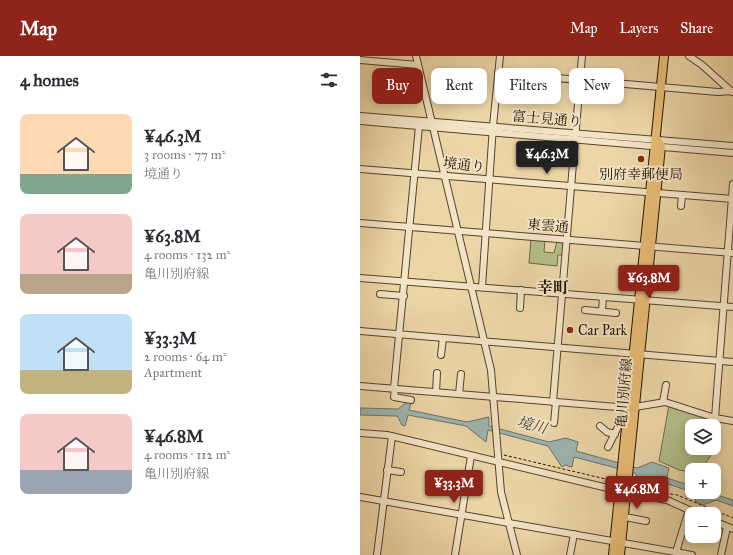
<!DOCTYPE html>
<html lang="en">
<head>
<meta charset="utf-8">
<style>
	:root { --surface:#fff; --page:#f7f7f7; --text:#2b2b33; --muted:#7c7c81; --accent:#8f2418 }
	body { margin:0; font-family:"IM FELL Great Primer","Noto Serif JP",serif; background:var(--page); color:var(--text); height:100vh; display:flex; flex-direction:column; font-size:15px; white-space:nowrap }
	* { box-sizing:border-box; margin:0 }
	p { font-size:13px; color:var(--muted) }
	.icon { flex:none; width:22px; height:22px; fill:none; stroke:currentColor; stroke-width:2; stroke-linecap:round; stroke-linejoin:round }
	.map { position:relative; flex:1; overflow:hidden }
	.side { display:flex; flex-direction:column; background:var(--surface); width:360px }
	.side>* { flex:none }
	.guide { position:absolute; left:12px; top:12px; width:301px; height:36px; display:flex; gap:8px }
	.fabs { position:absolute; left:325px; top:363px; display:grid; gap:8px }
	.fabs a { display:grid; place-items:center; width:36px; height:36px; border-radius:8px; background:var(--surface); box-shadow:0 2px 10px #0003; font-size:20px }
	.price { position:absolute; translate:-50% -34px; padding:0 9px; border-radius:4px; background:var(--accent); color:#fff; font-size:13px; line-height:26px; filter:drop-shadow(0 1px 2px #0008) }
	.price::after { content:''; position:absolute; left:50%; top:24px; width:12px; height:9px; margin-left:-6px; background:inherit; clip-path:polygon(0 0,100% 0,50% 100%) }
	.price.selected { background:#222; color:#fff }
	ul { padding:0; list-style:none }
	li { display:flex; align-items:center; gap:12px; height:100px; padding:0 20px }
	li span { display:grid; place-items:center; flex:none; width:112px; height:80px; border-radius:8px; color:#555 }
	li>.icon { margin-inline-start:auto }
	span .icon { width:48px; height:48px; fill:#fffc; stroke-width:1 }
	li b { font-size:17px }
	h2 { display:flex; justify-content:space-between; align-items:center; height:48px; padding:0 20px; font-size:17px }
	.pill { padding:0 14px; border-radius:8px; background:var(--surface); box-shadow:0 2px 10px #0003; font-size:14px; line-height:36px }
	.pill.selected { background:var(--accent); color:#fff }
	header { display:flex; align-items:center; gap:24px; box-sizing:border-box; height:56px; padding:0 20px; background:var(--accent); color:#fff }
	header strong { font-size:19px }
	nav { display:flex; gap:22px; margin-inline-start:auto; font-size:14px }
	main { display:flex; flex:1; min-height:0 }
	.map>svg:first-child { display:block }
	.green { fill:#b3bf8a; stroke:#6c6845 }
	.water { fill:#9db6b2; stroke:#6d746b }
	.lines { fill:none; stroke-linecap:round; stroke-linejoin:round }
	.minor-casing { stroke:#57432a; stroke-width:8 }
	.major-casing { stroke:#251200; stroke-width:10 }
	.path { stroke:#251200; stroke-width:1; stroke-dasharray:3 2; stroke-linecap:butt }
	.minor { stroke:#f3e4c6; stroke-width:6 }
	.major { stroke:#e6bb74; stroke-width:8 }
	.poi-dot { fill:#8f2418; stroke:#f3e4c6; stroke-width:1.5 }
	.labels { text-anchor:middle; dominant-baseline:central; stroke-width:4; stroke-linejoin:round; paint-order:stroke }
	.street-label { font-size:14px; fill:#251200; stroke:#f3e4c6 }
	.poi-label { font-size:14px; fill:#251200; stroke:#f3e4c6 }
	.water-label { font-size:15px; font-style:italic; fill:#4f4b3e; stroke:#f3e4c6 }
	.quarter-label { font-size:16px; font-weight:bold; fill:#251200; stroke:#f3e4c6 }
</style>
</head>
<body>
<header>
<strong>Map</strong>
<nav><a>Map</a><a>Layers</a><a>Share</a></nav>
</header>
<main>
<section class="side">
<h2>4 homes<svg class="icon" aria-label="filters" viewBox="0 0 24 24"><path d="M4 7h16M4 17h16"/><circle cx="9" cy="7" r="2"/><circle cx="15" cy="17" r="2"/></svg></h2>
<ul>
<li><span style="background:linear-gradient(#ffd9b3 75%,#7fa58c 0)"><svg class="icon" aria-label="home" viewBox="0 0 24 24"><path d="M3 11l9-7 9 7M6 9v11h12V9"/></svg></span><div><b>¥46.3M</b><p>3 rooms · 77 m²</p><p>境通り</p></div></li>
<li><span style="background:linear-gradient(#f6c9c9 75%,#b9a48a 0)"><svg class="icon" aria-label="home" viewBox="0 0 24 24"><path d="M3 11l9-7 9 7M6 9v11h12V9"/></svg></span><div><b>¥63.8M</b><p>4 rooms · 132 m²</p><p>亀川別府線</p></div></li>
<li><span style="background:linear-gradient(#bfe0f5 70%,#c2b280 0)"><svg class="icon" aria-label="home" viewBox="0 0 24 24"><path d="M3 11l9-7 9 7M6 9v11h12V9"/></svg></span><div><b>¥33.3M</b><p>2 rooms · 64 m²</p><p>Apartment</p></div></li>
<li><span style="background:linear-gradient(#f6c9c9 70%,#9aa5b1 0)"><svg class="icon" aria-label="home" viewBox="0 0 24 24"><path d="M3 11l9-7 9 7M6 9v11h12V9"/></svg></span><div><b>¥46.8M</b><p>4 rooms · 112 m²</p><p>亀川別府線</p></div></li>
</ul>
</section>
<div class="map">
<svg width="373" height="499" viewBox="0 0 373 499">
	<rect width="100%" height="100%" fill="#ecd6a7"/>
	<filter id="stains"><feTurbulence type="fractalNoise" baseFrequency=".005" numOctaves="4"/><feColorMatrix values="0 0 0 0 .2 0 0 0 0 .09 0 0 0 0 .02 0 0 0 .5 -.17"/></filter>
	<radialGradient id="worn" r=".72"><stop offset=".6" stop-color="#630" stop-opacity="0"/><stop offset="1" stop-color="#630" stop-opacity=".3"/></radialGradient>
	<!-- green -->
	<g class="green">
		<polygon points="171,183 185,184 184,196 194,197 197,185 204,185 203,199 198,199 197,210 169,207"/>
		<path d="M309 349 354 365 353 370H332V392H354V394C348 403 344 414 332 414L330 416 319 414 299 405Z"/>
	</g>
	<!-- water -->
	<g class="water">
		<polygon points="47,346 51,347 49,354 107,366 129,361 129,370 189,386 206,382 218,386 216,395 277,412 292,406 309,412 307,422 332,430 332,436 305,427 304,431 281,425 275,417 214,401 212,411 205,409 202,411 188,390 128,374 126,386 106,370 48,359 45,370 42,369 37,360 0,359 0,352 38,353"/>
		<polygon points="354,431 357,439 373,444 373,450 356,444 343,449 336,446 332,436 354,436"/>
	</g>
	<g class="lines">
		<!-- minor casing -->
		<g class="minor-casing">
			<g id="minor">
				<polyline points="56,0 131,314 141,436 157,499"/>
				<polyline points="329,0 342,9 372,36"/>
				<polyline points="0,4 58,9"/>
				<polyline points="138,17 358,36 373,35"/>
				<polyline points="0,60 373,90"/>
				<polyline points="0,65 373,97"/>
				<polyline points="0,113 373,143"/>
				<polyline points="321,150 322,139"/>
				<polyline points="0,167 373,197"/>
				<polyline points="0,222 373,251"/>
				<polyline points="122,231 133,70 140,0"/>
				<polyline points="20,238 44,240"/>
				<polyline points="160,252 161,234"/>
				<polyline points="225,254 256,257"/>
				<polyline points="242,255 243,241"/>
				<polyline points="0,275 373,306"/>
				<polyline points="81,299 83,282"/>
				<polyline points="0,330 269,352 305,346 355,362 373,365"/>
				<polyline points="34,332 59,70"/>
				<polyline points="35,332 34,341 51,344"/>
				<polyline points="76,336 77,317"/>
				<polyline points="99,338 101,318"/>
				<polyline points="193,346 222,0"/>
				<polyline points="303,346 306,329"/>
				<polyline points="355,362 373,128"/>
				<polyline points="194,367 196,346"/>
				<polyline points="240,370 247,376 255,378"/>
				<polyline points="0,377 27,379 256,434 307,444 338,458"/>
				<polyline points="248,391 263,361 268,358"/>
				<polyline points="27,414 41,416"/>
				<polyline points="0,441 332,499"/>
				<polyline points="265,461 286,465"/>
				<polyline points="354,465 373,473"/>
				<polyline points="316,496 329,454"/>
				<polyline points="17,499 32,380"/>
				<polyline points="95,499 111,400"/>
				<polyline points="210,499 214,478"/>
				<polyline points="361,499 367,471"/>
			</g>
		</g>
		<!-- major casing -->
		<g class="major-casing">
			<g id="major">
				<polyline points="253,499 304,0"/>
				<polyline points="260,499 301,90 297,83"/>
			</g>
		</g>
		<!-- path -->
		<g class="path">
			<polyline points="144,399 254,425"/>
			<polyline points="276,432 317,439 373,462"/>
		</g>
		<!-- minor -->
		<use href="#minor" class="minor"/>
		<!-- major -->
		<use href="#major" class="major"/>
	</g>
	<!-- markers -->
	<g class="poi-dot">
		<circle cx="281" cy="103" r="4"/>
		<circle cx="210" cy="274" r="4"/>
	</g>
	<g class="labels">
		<!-- street labels -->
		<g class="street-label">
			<text transform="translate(187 63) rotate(5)">富士見通り</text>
			<text transform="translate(104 109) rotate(6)">境通り</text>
			<text transform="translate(188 170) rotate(5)">東雲通</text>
			<text transform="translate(264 337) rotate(-85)">亀川別府線</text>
		</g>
		<!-- poi labels -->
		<g class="poi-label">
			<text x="281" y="118">別府幸郵便局</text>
			<text x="218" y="274" text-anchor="start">Car Park</text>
		</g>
		<!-- water labels -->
		<g class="water-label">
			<text transform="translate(172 369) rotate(15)">境川</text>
		</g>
		<!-- quarter labels -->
		<g class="quarter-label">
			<text x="193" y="231">幸町</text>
		</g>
	</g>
	<rect width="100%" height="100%" filter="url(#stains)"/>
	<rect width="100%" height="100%" fill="url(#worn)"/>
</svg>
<div class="fabs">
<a><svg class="icon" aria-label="layers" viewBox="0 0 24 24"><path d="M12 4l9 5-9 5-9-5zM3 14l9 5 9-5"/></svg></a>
<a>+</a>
<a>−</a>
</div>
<b class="price selected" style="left:187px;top:119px">¥46.3M</b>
<b class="price" style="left:289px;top:243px">¥63.8M</b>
<b class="price" style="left:94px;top:448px">¥33.3M</b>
<b class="price" style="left:277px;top:454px">¥46.8M</b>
<div class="guide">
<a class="pill selected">Buy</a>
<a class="pill">Rent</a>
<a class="pill">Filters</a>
<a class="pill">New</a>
</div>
</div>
</main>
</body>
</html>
